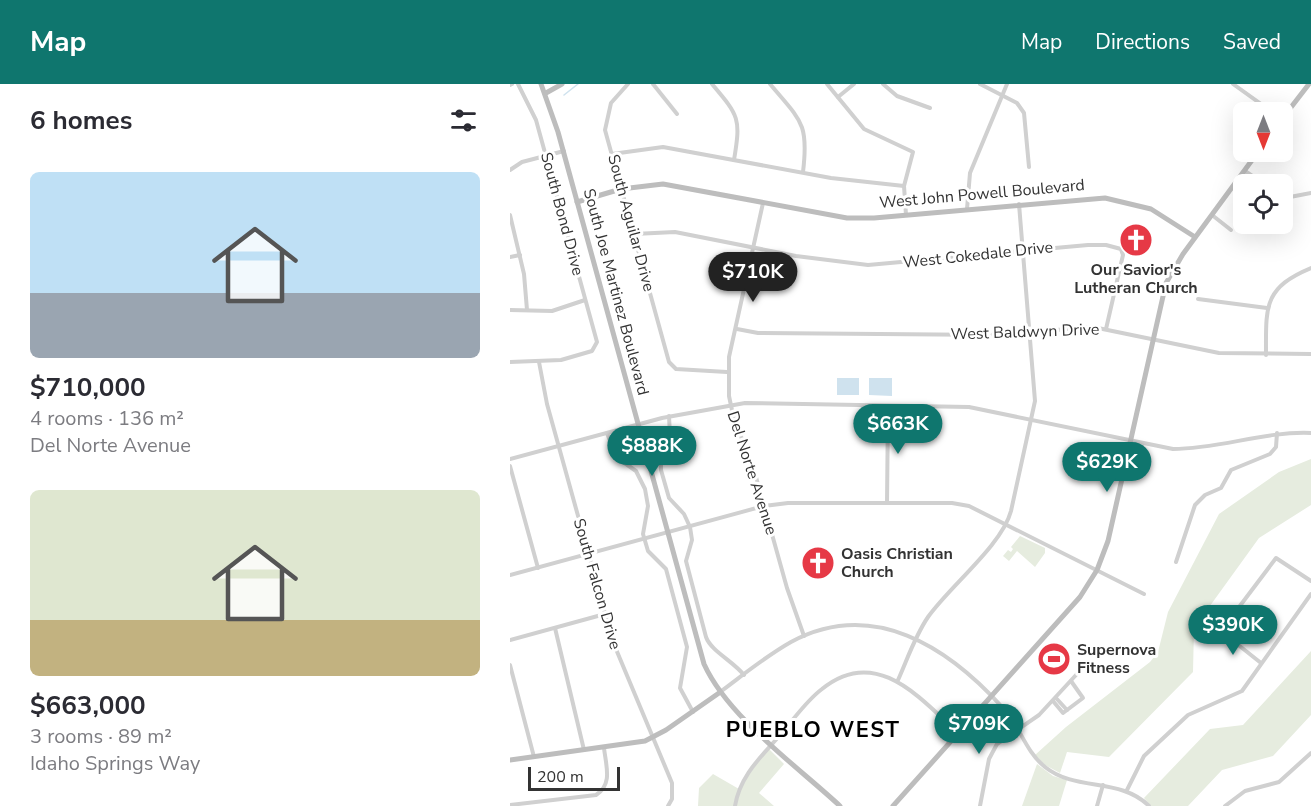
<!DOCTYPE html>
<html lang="en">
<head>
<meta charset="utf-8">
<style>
	:root { --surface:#fff; --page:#f7f7f7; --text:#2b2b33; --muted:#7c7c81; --accent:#0f766e }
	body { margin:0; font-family:"Nunito Sans",sans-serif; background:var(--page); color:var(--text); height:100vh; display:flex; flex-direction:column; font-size:22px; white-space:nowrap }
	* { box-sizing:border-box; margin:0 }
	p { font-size:20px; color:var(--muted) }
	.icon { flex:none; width:33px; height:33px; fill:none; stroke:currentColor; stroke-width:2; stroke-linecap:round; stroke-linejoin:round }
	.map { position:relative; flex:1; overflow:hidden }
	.sheet { display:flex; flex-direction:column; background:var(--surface); width:510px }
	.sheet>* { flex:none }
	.needle { width:39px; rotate:180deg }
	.tools { position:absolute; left:723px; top:18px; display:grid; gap:12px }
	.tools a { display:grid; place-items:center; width:60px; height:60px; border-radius:9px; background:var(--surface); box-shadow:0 6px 24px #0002; font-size:30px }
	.scale { position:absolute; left:18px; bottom:15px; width:92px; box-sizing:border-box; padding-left:6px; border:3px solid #333; border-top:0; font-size:16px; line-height:21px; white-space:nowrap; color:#333; -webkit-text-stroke:4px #fff; paint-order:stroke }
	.price { position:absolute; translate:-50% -51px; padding:0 14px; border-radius:21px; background:var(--accent); color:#fff; font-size:20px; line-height:39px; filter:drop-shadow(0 2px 3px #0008) }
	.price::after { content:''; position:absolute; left:50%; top:36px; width:18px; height:14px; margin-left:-9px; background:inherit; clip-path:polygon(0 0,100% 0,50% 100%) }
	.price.selected { background:#222; color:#fff }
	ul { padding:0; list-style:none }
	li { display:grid; align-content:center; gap:12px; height:318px; padding:0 30px }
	li span { display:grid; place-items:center; height:186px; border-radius:9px; color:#555 }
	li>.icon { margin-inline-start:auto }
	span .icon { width:108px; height:108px; fill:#fffc; stroke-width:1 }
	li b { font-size:26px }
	h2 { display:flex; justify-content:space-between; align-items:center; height:72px; padding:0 30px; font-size:26px }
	header { display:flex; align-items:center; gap:36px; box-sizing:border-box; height:84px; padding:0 30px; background:var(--accent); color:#fff }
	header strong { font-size:28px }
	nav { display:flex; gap:33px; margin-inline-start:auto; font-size:21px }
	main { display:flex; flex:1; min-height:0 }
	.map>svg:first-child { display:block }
	.green { fill:#e6ecdf }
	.water { fill:#cfe2ee }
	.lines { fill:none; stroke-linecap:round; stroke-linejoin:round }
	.stream { stroke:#cfe2ee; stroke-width:1.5 }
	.street { stroke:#d0d0d0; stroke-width:4 }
	.secondary { stroke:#bdbdbd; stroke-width:5 }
	.labels { text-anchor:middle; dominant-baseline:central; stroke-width:6; stroke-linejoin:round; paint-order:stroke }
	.street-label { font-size:16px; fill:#333; stroke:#fff }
	.poi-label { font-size:16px; font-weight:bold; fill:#333; stroke:#fff; text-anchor:start }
	.district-label { font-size:22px; font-weight:bold; letter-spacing:1.5px; fill:#000; stroke:#fff }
</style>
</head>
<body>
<header>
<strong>Map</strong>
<nav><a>Map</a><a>Directions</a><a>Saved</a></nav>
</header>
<main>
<section class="sheet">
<h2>6 homes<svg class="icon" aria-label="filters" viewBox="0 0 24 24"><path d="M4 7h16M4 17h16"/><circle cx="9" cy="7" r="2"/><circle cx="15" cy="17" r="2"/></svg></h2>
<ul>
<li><span style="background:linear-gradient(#bfe0f5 65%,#9aa5b1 0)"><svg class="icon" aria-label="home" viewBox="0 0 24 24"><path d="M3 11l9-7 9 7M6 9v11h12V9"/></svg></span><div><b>$710,000</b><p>4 rooms · 136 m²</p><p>Del Norte Avenue</p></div></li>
<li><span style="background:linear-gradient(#dfe7d0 70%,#c2b280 0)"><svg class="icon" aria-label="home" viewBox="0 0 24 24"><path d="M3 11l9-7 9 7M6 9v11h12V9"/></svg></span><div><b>$663,000</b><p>3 rooms · 89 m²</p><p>Idaho Springs Way</p></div></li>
</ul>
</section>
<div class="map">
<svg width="801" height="722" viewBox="0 0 801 722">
	<rect width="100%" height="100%" fill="#fff"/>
	<!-- green -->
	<g class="green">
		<polygon points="801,375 801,421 749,454 684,544 683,588 599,673 557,668 550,689 535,681 525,671 556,643 640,578 648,568 658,528 709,430 769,388"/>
		<polygon points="510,452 535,464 535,469 525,483 507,467 499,477 493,472 498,466 501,468 503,465 501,463"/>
		<polygon points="801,567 801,631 763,672 712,686 678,722 641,722 634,714 700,645 733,641"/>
		<polygon points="258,664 274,680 249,709 264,722 188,722 189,704 203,690 229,705"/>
		<polygon points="527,680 543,692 557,696 549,722 512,722"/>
	</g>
	<!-- water -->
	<g class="water">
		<rect x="327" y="294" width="22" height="17"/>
		<polygon points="359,294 382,294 382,312 359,311"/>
	</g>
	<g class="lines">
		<!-- stream -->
		<polyline class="stream" points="54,11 68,0"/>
		<!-- street -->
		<g class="street">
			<polyline points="118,0 101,19 95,46 159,278 166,285 217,288"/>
			<polyline points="143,0 167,30"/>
			<path d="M202 0C229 32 231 34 224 76"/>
			<path d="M260 0C291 37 299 39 293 88"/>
			<polyline points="317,0 354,45 403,68 394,102 396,131"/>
			<polyline points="373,0 387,12 420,24"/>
			<polyline points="470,0 507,19 514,29 519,83"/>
			<polyline points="723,0 762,28"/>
			<polyline points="0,1 2,0"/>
			<polyline points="328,13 344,0"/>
			<polyline points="102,70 153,63 321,94 394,102"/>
			<polyline points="0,86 12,78 54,67"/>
			<polyline points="735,87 754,100"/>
			<polyline points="772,110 780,113 801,109"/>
			<polyline points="253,119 219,273 219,312 223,331 246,393 277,504 294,552"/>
			<polyline points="457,125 460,89 497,0"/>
			<polyline points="0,131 14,190 17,226"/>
			<polyline points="702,131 721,146"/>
			<polyline points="124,150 165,148 286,172 358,181 578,161 596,161 611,165 613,171 596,245"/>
			<polyline points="0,173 10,171"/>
			<polyline points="688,215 757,224"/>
			<polyline points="0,226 42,227 75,216"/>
			<polyline points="227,245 248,249 486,251 583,243 709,269 801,270"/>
			<path d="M756 271C756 223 753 204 801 184"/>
			<polyline points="0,278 51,276 82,267 87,258 26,36 8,0"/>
			<polyline points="29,278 37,320 103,558 162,699 162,715 158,722"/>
			<path d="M159 332 160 352 151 374V386L159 414 174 430 180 443 182 456 176 477 196 553C201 567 223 577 234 591"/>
			<polyline points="97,349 106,373 126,387 135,405 138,422 133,450 138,467 156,485 177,563 170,604 183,628"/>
			<path d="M0 375 152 334 235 319 459 323 663 365C710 365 754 347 801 349"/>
			<polyline points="0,382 28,484"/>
			<polyline points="377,419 378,322"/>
			<polyline points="666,478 685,421 695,411 711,404 721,386 760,370 766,363 767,349"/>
			<polyline points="0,491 254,422 278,419 442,419 459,422 634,510"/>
			<polyline points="45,544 74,666"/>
			<polyline points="0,556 95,530"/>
			<polyline points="751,579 712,548 714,543 766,474 801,497"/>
			<polyline points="0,581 24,673"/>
			<path d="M388 596C397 576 405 552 418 533 440 502 492 461 501 427L525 317 509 120"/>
			<path d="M210 608C233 591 256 572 281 558 363 514 438 563 493 624 510 642 515 667 535 683 566 708 610 693 639 722"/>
			<polyline points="546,614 557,626"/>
			<polyline points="543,617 553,629 573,614 561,597"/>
			<polyline points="617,706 634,672 678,631 732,607 801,510"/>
			<path d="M0 721 86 711C103 700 96 682 94 664"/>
			<path d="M225 722C230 691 252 672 271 650 284 635 296 617 312 605 366 561 410 614 448 649"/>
			<polyline points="470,722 479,675 487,660 529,631 578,578"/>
			<polyline points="587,722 593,701"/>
			<polyline points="715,722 735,707 769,698 801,669"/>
		</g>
		<!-- secondary -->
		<g class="secondary">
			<path d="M31 0 48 48 194 580C218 633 287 682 330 722"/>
			<polyline points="36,9 52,0"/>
			<polyline points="772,35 799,0"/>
			<polyline points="67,118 111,105 153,100 337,134 364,134 595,114 641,125 685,153"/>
			<polyline points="0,676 135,657 156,646 209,609"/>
			<polyline points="383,722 570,513 587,486 598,457 656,199 673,170 748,68"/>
		</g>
	</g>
	<!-- icons -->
	<defs>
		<g id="church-disc" transform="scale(1.725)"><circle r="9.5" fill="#e63946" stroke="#fff"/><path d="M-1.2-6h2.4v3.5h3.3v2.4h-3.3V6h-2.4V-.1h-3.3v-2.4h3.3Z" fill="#fff"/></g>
		<g id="stadium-disc" transform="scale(1.725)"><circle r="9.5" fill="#e63946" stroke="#fff"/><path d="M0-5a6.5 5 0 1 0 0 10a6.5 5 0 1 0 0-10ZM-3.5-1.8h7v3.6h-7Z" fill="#fff"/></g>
	</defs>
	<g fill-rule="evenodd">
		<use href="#church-disc" x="626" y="156"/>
		<use href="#church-disc" x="308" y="479"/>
		<use href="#stadium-disc" x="544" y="575"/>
	</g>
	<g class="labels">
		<!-- street labels -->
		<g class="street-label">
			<text transform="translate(472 110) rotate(-5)">West John Powell Boulevard</text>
			<text transform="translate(52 130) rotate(75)">South Bond Drive</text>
			<text transform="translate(121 139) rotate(75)">South Aguilar Drive</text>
			<text transform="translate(468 171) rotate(-6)">West Cokedale Drive</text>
			<text transform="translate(106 208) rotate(75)">South Joe Martinez Boulevard</text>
			<text transform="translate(515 248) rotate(-2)">West Baldwyn Drive</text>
			<text transform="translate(242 389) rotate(72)">Del Norte Avenue</text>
			<text transform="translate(87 500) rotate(74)">South Falcon Drive</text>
		</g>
		<!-- poi labels -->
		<g class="poi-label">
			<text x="626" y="186" text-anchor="middle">Our Savior's<tspan x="626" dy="18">Lutheran Church</tspan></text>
			<text x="331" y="470">Oasis Christian<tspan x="331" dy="18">Church</tspan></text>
			<text x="567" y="566">Supernova<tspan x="567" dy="18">Fitness</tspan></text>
		</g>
		<!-- district labels -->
		<g class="district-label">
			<text x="303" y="646">PUEBLO WEST</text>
		</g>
	</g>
</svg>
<div class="tools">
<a><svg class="needle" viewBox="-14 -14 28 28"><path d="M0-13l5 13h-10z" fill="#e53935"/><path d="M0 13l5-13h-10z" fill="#7c7c81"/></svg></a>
<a><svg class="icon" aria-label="locate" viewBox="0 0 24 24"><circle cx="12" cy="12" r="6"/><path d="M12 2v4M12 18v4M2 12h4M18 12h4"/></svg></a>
</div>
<div class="scale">200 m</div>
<b class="price selected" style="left:243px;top:219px">$710K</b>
<b class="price" style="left:388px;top:371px">$663K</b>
<b class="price" style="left:142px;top:393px">$888K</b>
<b class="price" style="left:597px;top:409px">$629K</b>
<b class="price" style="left:723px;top:572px">$390K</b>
<b class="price" style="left:469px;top:671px">$709K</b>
</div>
</main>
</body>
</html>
